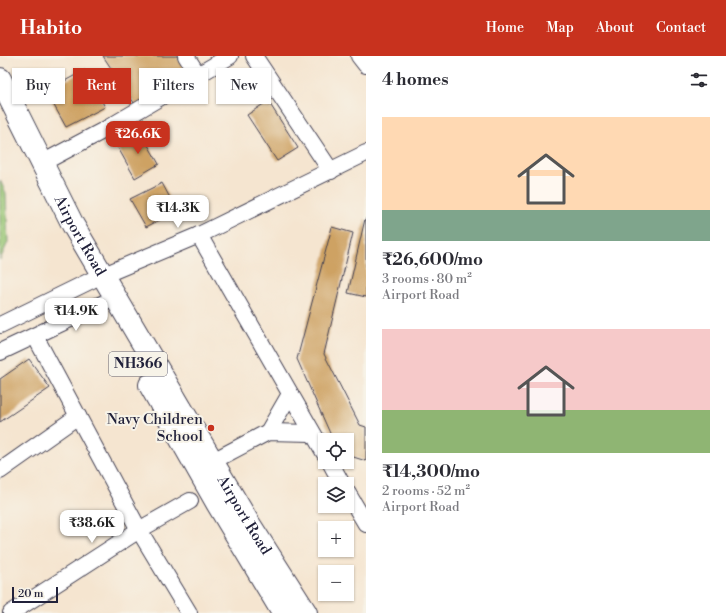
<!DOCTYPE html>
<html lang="en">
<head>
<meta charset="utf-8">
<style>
	:root { --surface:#fff; --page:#f2f2f3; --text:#2b2b33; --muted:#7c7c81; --accent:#c8321e }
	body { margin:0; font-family:"Libre Bodoni",serif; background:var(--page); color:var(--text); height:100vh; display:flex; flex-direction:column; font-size:15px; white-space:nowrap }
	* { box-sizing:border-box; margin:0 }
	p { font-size:13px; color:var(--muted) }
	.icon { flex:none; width:22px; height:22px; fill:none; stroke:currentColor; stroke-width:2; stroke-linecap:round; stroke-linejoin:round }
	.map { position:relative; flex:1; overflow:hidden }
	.side { display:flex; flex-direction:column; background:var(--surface); width:360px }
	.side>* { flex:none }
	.guide { position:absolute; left:12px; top:12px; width:294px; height:36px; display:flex; gap:8px }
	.buttons { position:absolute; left:318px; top:377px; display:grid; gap:8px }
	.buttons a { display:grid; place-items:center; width:36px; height:36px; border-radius:0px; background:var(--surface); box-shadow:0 1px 3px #0004; font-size:20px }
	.scale { position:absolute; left:12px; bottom:10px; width:46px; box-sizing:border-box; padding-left:4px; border:2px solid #22223b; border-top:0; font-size:11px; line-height:14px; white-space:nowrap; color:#22223b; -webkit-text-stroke:3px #f7f3e8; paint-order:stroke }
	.price { position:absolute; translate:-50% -34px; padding:0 9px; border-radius:8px; background:#fff; color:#222; font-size:13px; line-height:26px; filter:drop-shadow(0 1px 2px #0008) }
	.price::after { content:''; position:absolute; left:50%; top:24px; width:12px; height:9px; margin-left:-6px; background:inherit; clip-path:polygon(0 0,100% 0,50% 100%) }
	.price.current { background:var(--accent); color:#fff }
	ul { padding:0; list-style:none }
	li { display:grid; align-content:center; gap:8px; height:212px; padding:0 16px }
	li span { display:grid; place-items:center; height:124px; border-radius:0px; color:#555 }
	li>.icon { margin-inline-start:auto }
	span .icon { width:72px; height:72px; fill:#fffc; stroke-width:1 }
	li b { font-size:17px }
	h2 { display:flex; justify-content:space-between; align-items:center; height:48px; padding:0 16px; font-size:17px }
	.tag { padding:0 14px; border-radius:0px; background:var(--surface); box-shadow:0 1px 3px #0004; font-size:14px; line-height:36px }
	.tag.current { background:var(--accent); color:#fff }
	header { display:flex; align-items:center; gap:24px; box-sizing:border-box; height:56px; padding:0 20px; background:var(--accent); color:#fff }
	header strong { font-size:19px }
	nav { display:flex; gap:22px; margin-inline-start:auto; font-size:14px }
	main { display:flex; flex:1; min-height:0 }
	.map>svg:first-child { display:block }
	.green { fill:#96c573; stroke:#5c7457 }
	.building { fill:#cea263 }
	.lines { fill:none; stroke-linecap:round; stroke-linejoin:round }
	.minor-casing { stroke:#423f51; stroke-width:18 }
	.trunk-casing { stroke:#423f51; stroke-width:24 }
	.minor { stroke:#fff; stroke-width:16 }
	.trunk { stroke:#fff; stroke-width:22 }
	.poi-dot { fill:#c8321e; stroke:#f7f3e8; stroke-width:1.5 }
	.labels { text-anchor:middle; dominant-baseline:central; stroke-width:4; stroke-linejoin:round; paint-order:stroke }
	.shield { fill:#f7f3e8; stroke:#62616f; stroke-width:1 }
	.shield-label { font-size:14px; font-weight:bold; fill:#22223b }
	.street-label { font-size:15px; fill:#22223b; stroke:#f7f3e8 }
	.poi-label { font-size:15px; fill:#22223b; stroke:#f7f3e8; text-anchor:end }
</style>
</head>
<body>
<header>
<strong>Habito</strong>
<nav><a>Home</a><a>Map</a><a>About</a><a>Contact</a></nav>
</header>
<main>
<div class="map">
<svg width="366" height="557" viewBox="0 0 366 557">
	<rect width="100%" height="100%" fill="#f7f3e8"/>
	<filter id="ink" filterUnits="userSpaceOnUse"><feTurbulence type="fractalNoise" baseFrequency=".025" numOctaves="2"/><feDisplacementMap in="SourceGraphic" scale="8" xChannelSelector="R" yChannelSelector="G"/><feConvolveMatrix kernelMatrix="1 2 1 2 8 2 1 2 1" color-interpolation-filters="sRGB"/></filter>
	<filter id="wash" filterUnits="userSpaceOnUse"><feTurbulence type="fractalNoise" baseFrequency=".012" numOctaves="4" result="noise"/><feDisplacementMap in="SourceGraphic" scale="16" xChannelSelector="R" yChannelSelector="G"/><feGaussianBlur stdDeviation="0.9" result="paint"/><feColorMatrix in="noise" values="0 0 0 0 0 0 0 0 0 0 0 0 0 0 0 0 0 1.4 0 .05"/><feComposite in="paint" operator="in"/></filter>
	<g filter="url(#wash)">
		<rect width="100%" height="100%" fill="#f5e5d0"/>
		<!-- green -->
		<polygon class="green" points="0,124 6,137 8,186 0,204"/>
		<g id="blocks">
			<!-- building -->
			<g class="building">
				<polygon points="103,0 177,0 189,19 138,53"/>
				<polygon points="85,14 105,51 66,71 46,35"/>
				<polygon points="268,45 298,92 277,105 247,59"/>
				<polygon points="141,77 159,108 135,122 117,90"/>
				<polygon points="162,127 177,155 146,171 130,143"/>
				<polygon points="365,163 366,163 366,241 348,237"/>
				<polygon points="332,171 353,177 324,298 360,369 366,371 366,405 347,399 347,384 333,384 297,303"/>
				<polygon points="29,303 50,332 0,366 0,323"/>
			</g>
		</g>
	</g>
	<g filter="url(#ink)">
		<use href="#blocks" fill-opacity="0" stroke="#423f51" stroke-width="1"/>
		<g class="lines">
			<!-- minor casing -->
			<g class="minor-casing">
				<g id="minor">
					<polyline points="186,0 198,19 230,0"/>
					<polyline points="254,0 331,115"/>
					<polyline points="359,0 366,9"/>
					<polyline points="42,107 108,72 198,19"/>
					<polyline points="199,179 325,398"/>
					<polyline points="0,269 92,224 199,179 366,97"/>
					<polyline points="35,280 139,474 189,557"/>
					<polyline points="0,296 104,247"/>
					<polyline points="268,376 290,338"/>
					<polyline points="213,405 268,376 312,377"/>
					<polyline points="330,406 342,428"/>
					<polyline points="0,415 78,360"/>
					<polyline points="347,436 366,468"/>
					<polyline points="11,557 139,474 190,445"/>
				</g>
			</g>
			<!-- trunk casing -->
			<g class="trunk-casing">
				<g id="trunk">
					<path id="s1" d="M0 23 73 169 248 466 306 557"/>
					<polyline points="150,329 217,447 283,557"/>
				</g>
			</g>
			<!-- minor -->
			<use href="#minor" class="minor"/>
			<!-- trunk -->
			<use href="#trunk" class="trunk"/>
		</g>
	</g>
	<!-- markers -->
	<circle class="poi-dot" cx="211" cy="372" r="4"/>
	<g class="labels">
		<!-- shield labels -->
		<rect class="shield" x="109" y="296" width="58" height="24" rx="3"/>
		<g class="shield-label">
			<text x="138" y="308">NH366</text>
		</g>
		<!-- street labels -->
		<g class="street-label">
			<text stroke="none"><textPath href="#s1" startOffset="176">Airport Road</textPath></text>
			<text stroke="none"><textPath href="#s1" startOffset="500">Airport Road</textPath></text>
		</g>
		<!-- poi labels -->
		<g class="poi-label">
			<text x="203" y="363">Navy Children<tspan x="203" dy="17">School</tspan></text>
		</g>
	</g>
</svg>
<div class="buttons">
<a><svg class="icon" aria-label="locate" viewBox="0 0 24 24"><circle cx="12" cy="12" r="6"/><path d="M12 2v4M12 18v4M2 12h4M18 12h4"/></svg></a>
<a><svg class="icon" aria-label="layers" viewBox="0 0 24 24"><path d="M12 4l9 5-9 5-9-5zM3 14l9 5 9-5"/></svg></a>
<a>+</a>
<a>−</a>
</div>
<div class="scale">20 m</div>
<b class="price current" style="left:138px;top:99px">₹26.6K</b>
<b class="price" style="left:178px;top:173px">₹14.3K</b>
<b class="price" style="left:76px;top:276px">₹14.9K</b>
<b class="price" style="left:92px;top:488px">₹38.6K</b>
<div class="guide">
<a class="tag">Buy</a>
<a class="tag current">Rent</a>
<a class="tag">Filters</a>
<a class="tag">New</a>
</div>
</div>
<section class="side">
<h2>4 homes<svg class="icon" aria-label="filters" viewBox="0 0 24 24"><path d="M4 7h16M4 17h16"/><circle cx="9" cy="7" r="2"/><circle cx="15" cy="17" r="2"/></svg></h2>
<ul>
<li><span style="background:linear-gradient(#ffd9b3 75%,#7fa58c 0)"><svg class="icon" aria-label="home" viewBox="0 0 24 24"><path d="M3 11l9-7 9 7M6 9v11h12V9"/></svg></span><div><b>₹26,600/mo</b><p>3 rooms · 80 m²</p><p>Airport Road</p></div></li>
<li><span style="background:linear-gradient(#f6c9c9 65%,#8fb573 0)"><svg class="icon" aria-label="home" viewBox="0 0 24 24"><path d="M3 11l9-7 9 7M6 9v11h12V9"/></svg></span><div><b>₹14,300/mo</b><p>2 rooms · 52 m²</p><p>Airport Road</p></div></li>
</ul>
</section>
</main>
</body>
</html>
